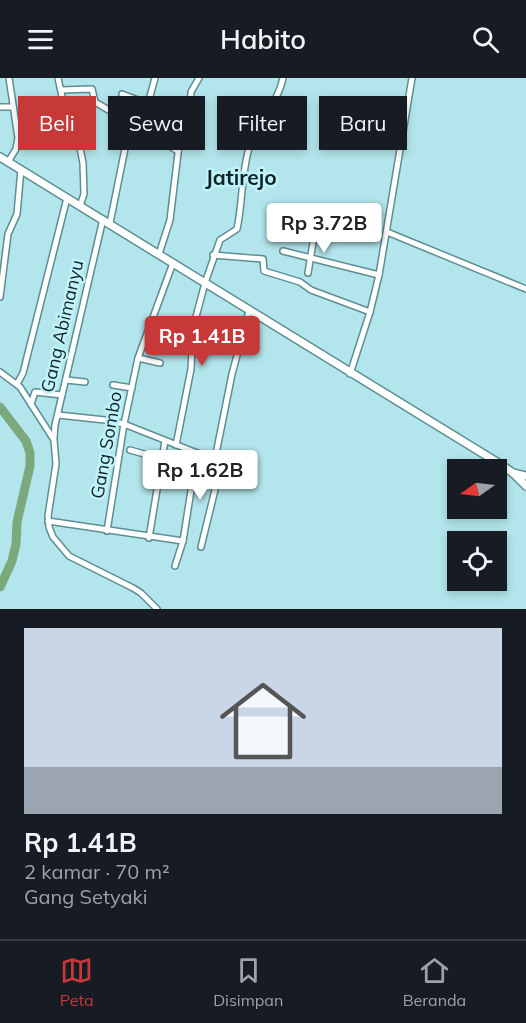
<!DOCTYPE html>
<html lang="id">
<head>
<meta charset="utf-8">
<style>
	:root { --surface:#171b24; --page:#20242c; --text:#f1f3f6; --muted:#9ea1a6; --line:#363941; --accent:#c73839 }
	body { margin:0; font-family:Mulish,sans-serif; background:var(--page); color:var(--text); height:100vh; display:flex; flex-direction:column; font-size:22px; white-space:nowrap }
	* { box-sizing:border-box; margin:0 }
	p { font-size:20px; color:var(--muted) }
	.icon { flex:none; width:33px; height:33px; fill:none; stroke:currentColor; stroke-width:2; stroke-linecap:round; stroke-linejoin:round }
	.map { position:relative; height:531px; overflow:hidden }
	.drawer { display:flex; flex-direction:column; background:var(--surface); flex:1 }
	.drawer>* { flex:none }
	.hud { position:absolute; left:18px; top:18px; width:490px; height:54px; display:flex; gap:12px }
	.needle { width:39px; rotate:256deg }
	.buttons { position:absolute; left:447px; top:381px; display:grid; gap:12px }
	.buttons a { display:grid; place-items:center; width:60px; height:60px; border-radius:0px; background:var(--surface); box-shadow:0 3px 9px #0003; font-size:30px }
	.price { position:absolute; translate:-50% -51px; padding:0 14px; border-radius:6px; background:#fff; color:#222; font-size:20px; line-height:39px; filter:drop-shadow(0 2px 3px #0008) }
	.price::after { content:''; position:absolute; left:50%; top:36px; width:18px; height:14px; margin-left:-9px; background:inherit; clip-path:polygon(0 0,100% 0,50% 100%) }
	.price.current { background:var(--accent); color:#fff }
	ul { padding:0; list-style:none }
	li { display:grid; align-content:center; gap:12px; height:318px; padding:0 24px }
	li+li { border-top:2px solid var(--line) }
	li span { display:grid; place-items:center; height:186px; border-radius:0px; color:#555 }
	li>.icon { margin-inline-start:auto }
	span .icon { width:108px; height:108px; fill:#fffc; stroke-width:1 }
	li b { font-size:26px }
	.chip { padding:0 21px; border-radius:0px; background:var(--surface); box-shadow:0 3px 9px #0003; font-size:21px; line-height:54px }
	.chip.current { background:var(--accent); color:#fff }
	header { display:flex; justify-content:space-between; align-items:center; height:78px; padding:0 24px; background:var(--surface); font-size:27px; font-weight:600 }
	.tabs { display:flex; justify-content:space-around; align-items:center; height:84px; border-top:2px solid var(--line); background:var(--surface); font-size:16px; color:var(--muted) }
	.tabs a { display:grid; justify-items:center; gap:3px }
	.tabs .current { color:var(--accent) }
	.map>svg:first-child { display:block }
	.lines { fill:none; stroke-linecap:round; stroke-linejoin:round }
	.river { stroke:#7ca97c; stroke-width:9 }
	.minor-casing { stroke:#5d8e93; stroke-width:8 }
	.major-casing { stroke:#5d8e93; stroke-width:10 }
	.minor { stroke:#fff; stroke-width:5 }
	.major { stroke:#fff; stroke-width:7 }
	.labels { text-anchor:middle; dominant-baseline:central; stroke-width:5; stroke-linejoin:round; paint-order:stroke }
	.street-label { font-size:18px; fill:#0f2326; stroke:#c0f3f9 }
	.quarter-label { font-size:21px; font-weight:bold; fill:#0f2326; stroke:#c0f3f9 }
</style>
</head>
<body>
<header><svg class="icon" aria-label="menu" viewBox="0 0 24 24"><path d="M4 6h16M4 12h16M4 18h16"/></svg>Habito<svg class="icon" aria-label="search" viewBox="0 0 24 24"><circle cx="10" cy="10" r="6"/><path d="M15 15l6 6"/></svg></header>
<div class="map">
<svg width="526" height="531" viewBox="0 0 526 531">
	<rect width="100%" height="100%" fill="#b3e6ec"/>
	<g class="lines">
		<!-- river -->
		<polyline class="river" points="0,329 26,363 30,375 30,388 17,444 16,466 12,483 0,509"/>
		<!-- minor casing -->
		<g class="minor-casing">
			<g id="minor">
				<polyline points="58,0 66,37 79,65 83,85 84,116 80,128"/>
				<polyline points="61,12 92,11 95,24 178,73"/>
				<polyline points="122,16 146,25"/>
				<polyline points="0,29 13,29"/>
				<polyline points="226,40 264,39"/>
				<polyline points="180,59 201,60"/>
				<polyline points="8,84 16,71 18,60 9,0"/>
				<polyline points="110,145 132,36 136,30 149,22 155,0"/>
				<polyline points="387,154 526,211"/>
				<polyline points="283,173 379,197"/>
				<polyline points="159,176 170,142 181,50 189,41 191,14 199,0"/>
				<polyline points="213,177 263,181 264,193 300,204 311,212 370,234"/>
				<polyline points="308,195 315,152"/>
				<polyline points="0,219 8,156 17,136 21,91"/>
				<polyline points="138,280 160,285"/>
				<polyline points="0,294 20,309 54,362 56,386 48,438 49,449 53,459 69,478 133,510 141,515 157,531"/>
				<polyline points="350,296 370,234 379,197 412,0"/>
				<polyline points="66,302 85,304"/>
				<polyline points="17,306 23,295 67,120"/>
				<polyline points="113,307 132,310"/>
				<polyline points="31,326 35,314 62,317"/>
				<polyline points="58,337 105,342 124,346 197,375"/>
				<polyline points="54,360 55,347 103,141"/>
				<path d="M176 367 191 291 193 250 205 205 220 162 237 151C243 123 241 94 250 67 258 43 278 25 283 0"/>
				<polyline points="130,372 162,381"/>
				<polyline points="215,381 232,296 249,233"/>
				<polyline points="48,443 183,463 197,375 222,383 201,469"/>
				<polyline points="107,453 124,346 138,280 173,185"/>
				<polyline points="149,460 165,363"/>
				<polyline points="175,488 183,463"/>
			</g>
		</g>
		<!-- major casing -->
		<g class="major-casing">
			<g id="major">
				<polyline points="0,79 500,386 513,395 526,408"/>
				<polyline points="513,395 526,398"/>
			</g>
		</g>
		<!-- minor -->
		<use href="#minor" class="minor"/>
		<!-- major -->
		<use href="#major" class="major"/>
	</g>
	<g class="labels">
		<!-- street labels -->
		<g class="street-label">
			<text transform="translate(62 248) rotate(-77)">Gang Abimanyu</text>
			<text transform="translate(106 367) rotate(-80)">Gang Sombo</text>
		</g>
		<!-- quarter labels -->
		<g class="quarter-label">
			<text x="241" y="99">Jatirejo</text>
		</g>
	</g>
</svg>
<div class="buttons">
<a><svg class="needle" viewBox="-14 -14 28 28"><path d="M0-13l5 13h-10z" fill="#e53935"/><path d="M0 13l5-13h-10z" fill="#9ea1a6"/></svg></a>
<a><svg class="icon" aria-label="locate" viewBox="0 0 24 24"><circle cx="12" cy="12" r="6"/><path d="M12 2v4M12 18v4M2 12h4M18 12h4"/></svg></a>
</div>
<b class="price" style="left:324px;top:176px">Rp 3.72B</b>
<b class="price current" style="left:202px;top:289px">Rp 1.41B</b>
<b class="price" style="left:200px;top:423px">Rp 1.62B</b>
<div class="hud">
<a class="chip current">Beli</a>
<a class="chip">Sewa</a>
<a class="chip">Filter</a>
<a class="chip">Baru</a>
</div>
</div>
<section class="drawer">
<ul>
<li><span style="background:linear-gradient(#c9d6e8 75%,#9aa5b1 0)"><svg class="icon" aria-label="home" viewBox="0 0 24 24"><path d="M3 11l9-7 9 7M6 9v11h12V9"/></svg></span><div><b>Rp 1.41B</b><p>2 kamar · 70 m²</p><p>Gang Setyaki</p></div></li>
</ul>
</section>
<nav class="tabs">
<a class="current"><svg class="icon" aria-label="map" viewBox="0 0 24 24"><path d="M3 6l6-2 6 2 6-2v14l-6 2-6-2-6 2zM9 4v14M15 6v14"/></svg>Peta</a>
<a><svg class="icon" aria-label="saved" viewBox="0 0 24 24"><path d="M7 4h10v16l-5-4-5 4z"/></svg>Disimpan</a>
<a><svg class="icon" aria-label="home" viewBox="0 0 24 24"><path d="M3 11l9-7 9 7M6 9v11h12V9"/></svg>Beranda</a>
</nav>
</body>
</html>
